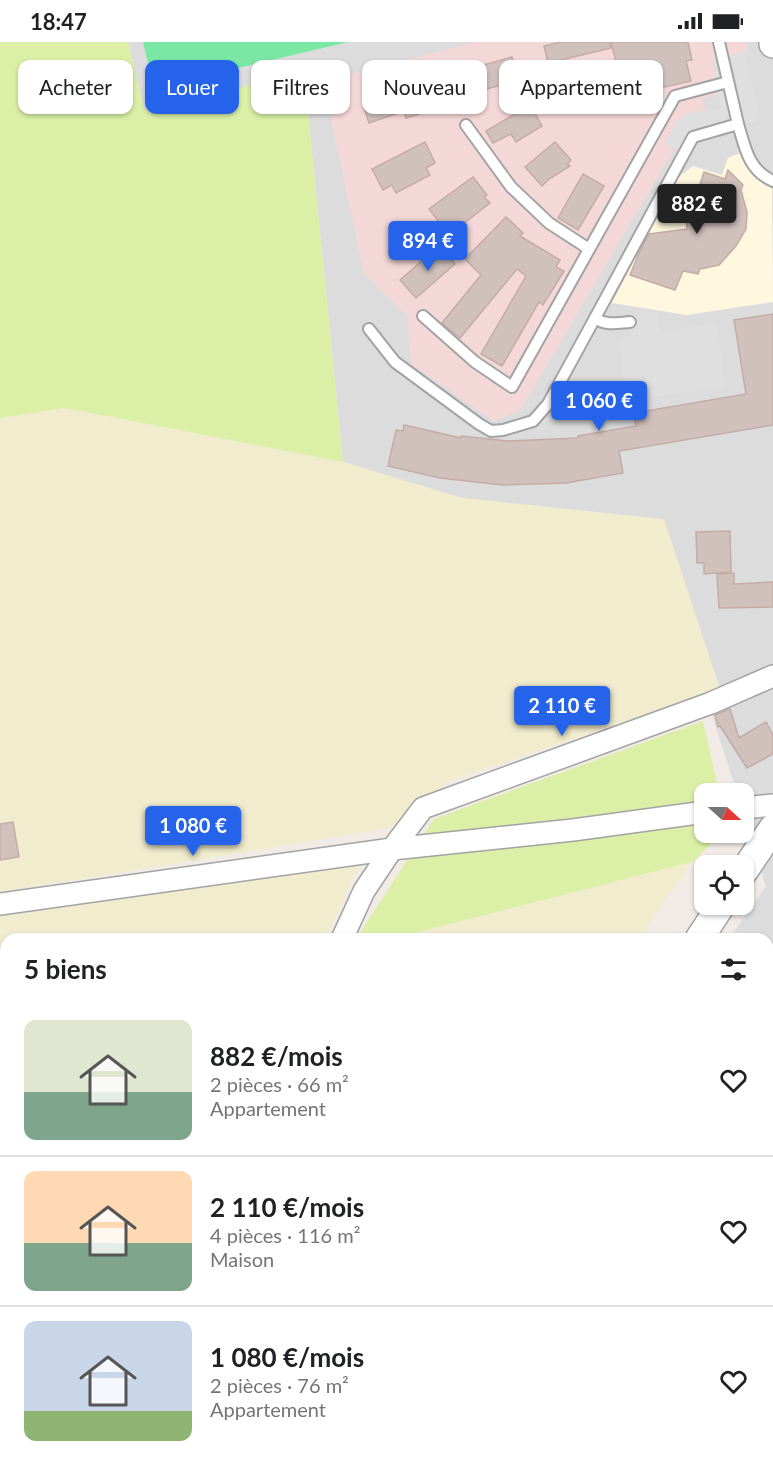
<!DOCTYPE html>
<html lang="fr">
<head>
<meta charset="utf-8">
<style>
	:root { --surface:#fff; --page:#f2f2f2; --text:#202124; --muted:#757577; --line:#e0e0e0; --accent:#2563eb }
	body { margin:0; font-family:Lato,sans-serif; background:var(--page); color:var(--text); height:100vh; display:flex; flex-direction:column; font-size:22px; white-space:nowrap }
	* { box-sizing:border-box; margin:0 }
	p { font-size:20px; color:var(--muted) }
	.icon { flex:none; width:33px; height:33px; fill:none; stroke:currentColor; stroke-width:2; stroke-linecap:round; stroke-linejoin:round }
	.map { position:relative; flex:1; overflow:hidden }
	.side { position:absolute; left:0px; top:891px; width:774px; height:534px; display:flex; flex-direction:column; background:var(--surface); border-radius:18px 18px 0 0; box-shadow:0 2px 4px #0004 }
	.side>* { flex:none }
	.top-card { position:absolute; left:18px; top:18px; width:738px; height:54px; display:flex; gap:12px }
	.needle { width:39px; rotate:111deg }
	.buttons { position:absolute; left:694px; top:741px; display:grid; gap:12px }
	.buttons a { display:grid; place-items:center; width:60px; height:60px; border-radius:12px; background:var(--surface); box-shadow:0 2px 4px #0004; font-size:30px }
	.price { position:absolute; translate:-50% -51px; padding:0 14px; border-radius:6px; background:var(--accent); color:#fff; font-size:20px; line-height:39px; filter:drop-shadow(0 2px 3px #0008) }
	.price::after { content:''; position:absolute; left:50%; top:36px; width:18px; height:14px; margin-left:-9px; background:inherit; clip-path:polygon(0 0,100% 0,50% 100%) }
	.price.on { background:#222; color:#fff }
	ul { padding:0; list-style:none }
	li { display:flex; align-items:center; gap:18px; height:150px; padding:0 24px }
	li+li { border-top:2px solid var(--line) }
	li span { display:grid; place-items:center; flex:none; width:168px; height:120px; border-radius:12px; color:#555 }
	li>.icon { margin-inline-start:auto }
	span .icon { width:72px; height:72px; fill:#fffc; stroke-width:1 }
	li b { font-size:26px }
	h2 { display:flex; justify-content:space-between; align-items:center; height:72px; padding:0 24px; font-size:26px }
	.pill { padding:0 21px; border-radius:12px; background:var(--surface); box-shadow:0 2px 4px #0004; font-size:21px; line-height:54px }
	.pill.on { background:var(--accent); color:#fff }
	.status { display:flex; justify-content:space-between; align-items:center; height:42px; padding:0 30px; background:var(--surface); direction:ltr }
	.status svg { height:16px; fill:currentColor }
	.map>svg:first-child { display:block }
	.residential { fill:#dddcdc }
	.education { fill:#fff8df }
	.military { fill:#f4d8d7 }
	.farmland { fill:#f1ecce }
	.grass { fill:#dbf0a6 }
	.pitch { fill:#7be7a4 }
	.parking { fill:#dfdfdf }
	.building { fill:#d1c1bd; stroke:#c4aca5; stroke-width:1.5 }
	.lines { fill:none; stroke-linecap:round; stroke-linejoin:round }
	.service-casing { stroke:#a3a3a3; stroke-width:14 }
	.minor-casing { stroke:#a3a3a3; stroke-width:24 }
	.tertiary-casing { stroke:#a3a3a3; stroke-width:30 }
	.service { stroke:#fff; stroke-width:10 }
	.minor { stroke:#fff; stroke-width:21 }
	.tertiary { stroke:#fff; stroke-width:27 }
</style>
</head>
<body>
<div class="status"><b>18:47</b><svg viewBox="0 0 49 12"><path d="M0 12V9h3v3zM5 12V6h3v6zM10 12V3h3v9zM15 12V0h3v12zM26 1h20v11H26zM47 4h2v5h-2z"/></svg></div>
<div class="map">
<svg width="773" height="1425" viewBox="0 0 773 1425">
	<rect width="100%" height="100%" fill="#f1eae5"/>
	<!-- residential -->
	<polygon class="residential" points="128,0 773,0 773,913 768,915 768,897 729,897 766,844 744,775 744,752 737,751 710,667 664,478 462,456 343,420 304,31 144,68"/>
	<!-- education -->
	<polygon class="education" points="740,111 753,132 772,145 773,260 687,273 612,261 633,220 633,213 676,137 693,124 722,133 728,116"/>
	<!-- military -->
	<polygon class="military" points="476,0 746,0 748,11 744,10 713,18 719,52 702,56 705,69 688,71 665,101 674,107 520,369 494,379 411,322 407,274 364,232 323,39"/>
	<!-- farmland -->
	<g class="farmland">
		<polygon points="65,366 343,420 462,456 664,477 720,647 447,740 391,786 0,850 0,376"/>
		<polygon points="361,818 326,897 6,897 6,1190 0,1193 0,866"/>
		<polygon points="692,820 639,897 391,897"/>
		<polygon points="773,913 773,1133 768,1135 768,915"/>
		<polygon points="6,1222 6,1419 159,1419 151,1425 0,1425 0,1225"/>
		<polygon points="173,1419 356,1419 354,1425 173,1425"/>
		<polygon points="417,1419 683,1419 684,1425 414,1425"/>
	</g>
	<!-- grass -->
	<g class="grass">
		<polygon points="0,0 128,0 144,68 304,31 343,420 65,366 0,376"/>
		<polygon points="703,679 719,751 705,752 705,790 723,791 692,820 391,897 356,897 434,777"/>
		<polygon points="773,1133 773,1425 684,1425 683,1419 768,1419 768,1135"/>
	</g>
	<!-- pitch -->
	<polygon class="pitch" points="143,0 348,0 154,46"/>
	<!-- parking -->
	<g class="parking">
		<polygon points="745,10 760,78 745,82 746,87 695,103 687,114 665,101 677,79 688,71 721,67 713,18"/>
		<polygon points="656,270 660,291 716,281 725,344 627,359 619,298 632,295 629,274"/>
	</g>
	<!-- building -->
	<g class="building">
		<polygon points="560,0 610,0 611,6 548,21 544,4"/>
		<polygon points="611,0 688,0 692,18 686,19 691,39 625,54"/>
		<polygon points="512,15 519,38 469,52 468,49 441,57 443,65 406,76 404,69 369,81 363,62 370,59 369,55 441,32 442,35"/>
		<polygon points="530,63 542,84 516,100 511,92 493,101 486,89"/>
		<polygon points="425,100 435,121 426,126 430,133 396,151 392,143 383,148 372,127"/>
		<polygon points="555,100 571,118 567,122 570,124 549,137 542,144 525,125"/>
		<polygon points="728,128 743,143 741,148 747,170 746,187 736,204 719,223 700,227 698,232 683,229 675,248 630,233 638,213 649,192 687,187 686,175 692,166 704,130 725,137"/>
		<polygon points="583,132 604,144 578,188 558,176"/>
		<polygon points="473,135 487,153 484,155 490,161 449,193 429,167"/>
		<polygon points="506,175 523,191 520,194 560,218 556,225 564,229 543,263 539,260 502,324 481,312 526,234 517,227 460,296 442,281 481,233 465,217"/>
		<polygon points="439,204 455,222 416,256 400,238"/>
		<polygon points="773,272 773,383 619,409 623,431 566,441 503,443 440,436 388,424 396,388 403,389 404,383 461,396 461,394 508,399 578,396 578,394 636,384 634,371 746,352 734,278"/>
		<polygon points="730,489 731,530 704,532 704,521 697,521 696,490"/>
		<polygon points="734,531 734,542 773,540 773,565 719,566 717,532"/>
		<polygon points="730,667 739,696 766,680 773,693 773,712 747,726 720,684 718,685 715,673"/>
		<polygon points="13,780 19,815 0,818 0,782"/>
	</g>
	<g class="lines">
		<!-- service casing -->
		<g class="service-casing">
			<g id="service">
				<path d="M738 82C745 105 748 128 773 139"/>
				<polyline points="466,83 511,145 549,181 589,207"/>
				<polyline points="423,274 475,320 512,345 675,54 728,40"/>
				<path d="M630 280C617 281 606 284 595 276L693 95 738 82 719 0"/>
				<polyline points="369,287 395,320 479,382 491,389 503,388 533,379 548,362 595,276"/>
			</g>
		</g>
		<!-- minor casing -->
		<g class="minor-casing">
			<g id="minor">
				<polyline points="744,766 773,763"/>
				<polyline points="0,862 392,807 573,788 705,770"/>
				<polyline points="342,897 364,849 392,807 423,766 711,661 773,634"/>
				<polyline points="0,1206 6,1203"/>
			</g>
		</g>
		<!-- tertiary casing -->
		<g class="tertiary-casing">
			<g id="tertiary">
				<polyline points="773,0 773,2"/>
				<polyline points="744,829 773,786"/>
				<polyline points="699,897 722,862"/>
				<polyline points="394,1425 396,1419"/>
			</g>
		</g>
		<!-- service -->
		<use href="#service" class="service"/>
		<!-- minor -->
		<use href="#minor" class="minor"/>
		<!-- tertiary -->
		<use href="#tertiary" class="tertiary"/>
	</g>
</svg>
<div class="buttons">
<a><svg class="needle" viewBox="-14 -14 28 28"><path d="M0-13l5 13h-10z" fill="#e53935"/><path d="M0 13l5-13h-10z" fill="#757577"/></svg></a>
<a><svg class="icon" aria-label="locate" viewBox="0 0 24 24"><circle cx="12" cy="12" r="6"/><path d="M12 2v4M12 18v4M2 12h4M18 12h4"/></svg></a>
</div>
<b class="price on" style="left:697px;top:193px">882 €</b>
<b class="price" style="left:428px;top:230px">894 €</b>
<b class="price" style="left:599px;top:390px">1 060 €</b>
<b class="price" style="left:562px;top:695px">2 110 €</b>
<b class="price" style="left:193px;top:815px">1 080 €</b>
<div class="top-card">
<a class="pill">Acheter</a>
<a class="pill on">Louer</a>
<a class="pill">Filtres</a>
<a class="pill">Nouveau</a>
<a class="pill">Appartement</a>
</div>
<section class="side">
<h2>5 biens<svg class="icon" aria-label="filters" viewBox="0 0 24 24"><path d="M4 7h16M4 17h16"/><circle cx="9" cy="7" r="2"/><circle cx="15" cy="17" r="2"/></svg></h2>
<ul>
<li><span style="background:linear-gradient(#dfe7d0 60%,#7fa58c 0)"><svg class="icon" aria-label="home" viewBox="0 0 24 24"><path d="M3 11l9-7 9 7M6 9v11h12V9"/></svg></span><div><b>882 €/mois</b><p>2 pièces · 66 m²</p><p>Appartement</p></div><svg class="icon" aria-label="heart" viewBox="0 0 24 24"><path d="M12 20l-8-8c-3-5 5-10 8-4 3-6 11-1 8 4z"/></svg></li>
<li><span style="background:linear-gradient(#ffd9b3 60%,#7fa58c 0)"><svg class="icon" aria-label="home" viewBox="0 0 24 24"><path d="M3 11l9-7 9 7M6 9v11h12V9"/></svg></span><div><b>2 110 €/mois</b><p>4 pièces · 116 m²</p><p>Maison</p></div><svg class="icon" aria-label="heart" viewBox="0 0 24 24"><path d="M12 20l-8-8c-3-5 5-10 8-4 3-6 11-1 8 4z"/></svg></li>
<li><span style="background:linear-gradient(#c9d6e8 75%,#8fb573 0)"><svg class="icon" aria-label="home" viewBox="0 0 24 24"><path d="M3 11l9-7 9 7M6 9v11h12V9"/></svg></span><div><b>1 080 €/mois</b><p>2 pièces · 76 m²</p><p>Appartement</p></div><svg class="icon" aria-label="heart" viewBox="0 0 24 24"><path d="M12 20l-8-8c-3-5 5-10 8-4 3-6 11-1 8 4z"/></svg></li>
</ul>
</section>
</div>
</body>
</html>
